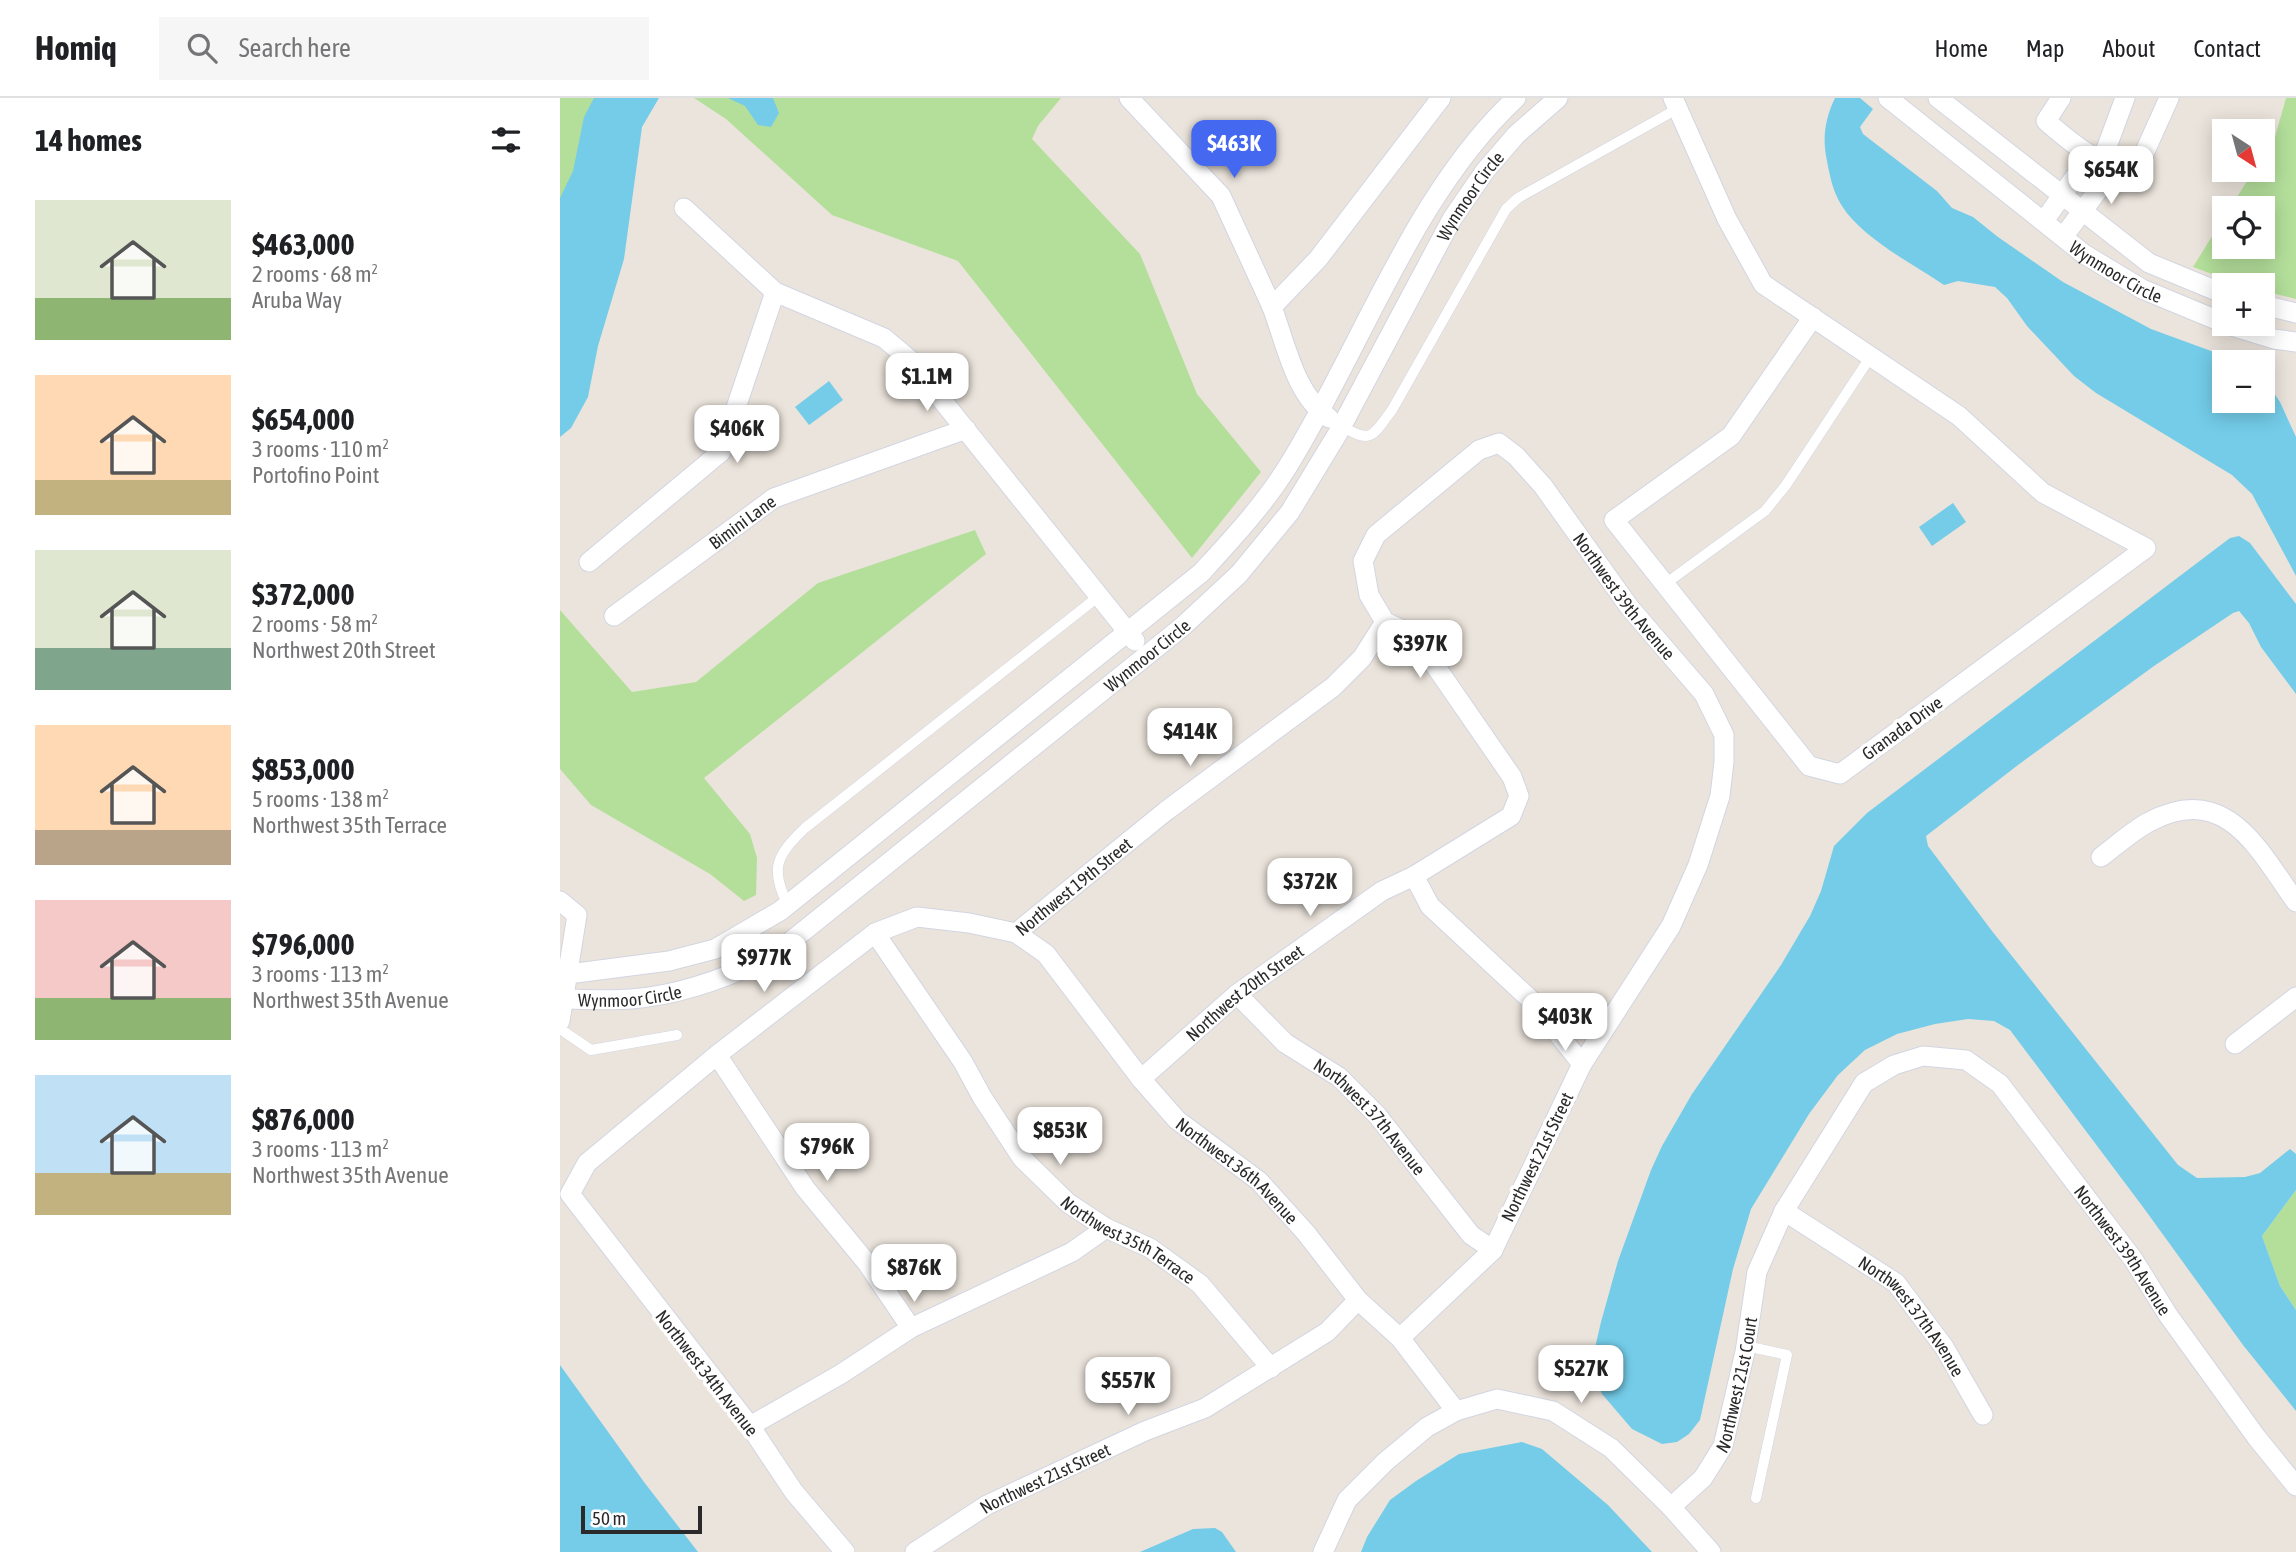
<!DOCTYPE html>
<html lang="en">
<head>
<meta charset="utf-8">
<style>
	:root { --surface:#fff; --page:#f6f6f6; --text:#202124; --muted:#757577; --line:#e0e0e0; --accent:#4468f0 }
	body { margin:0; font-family:"Asap Condensed",sans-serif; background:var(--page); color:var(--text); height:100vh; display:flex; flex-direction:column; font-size:26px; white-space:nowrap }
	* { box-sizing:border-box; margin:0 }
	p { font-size:23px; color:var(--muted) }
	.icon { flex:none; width:38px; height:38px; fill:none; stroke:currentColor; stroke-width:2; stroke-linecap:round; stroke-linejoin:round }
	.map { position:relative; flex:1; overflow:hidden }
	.sheet { display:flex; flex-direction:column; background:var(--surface); width:560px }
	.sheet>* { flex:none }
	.needle { width:46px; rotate:144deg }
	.fabs { position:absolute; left:1652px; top:21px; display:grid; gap:14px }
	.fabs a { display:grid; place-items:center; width:63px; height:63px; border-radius:0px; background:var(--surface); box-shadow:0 4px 18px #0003; font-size:35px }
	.scale { position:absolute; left:21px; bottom:18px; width:121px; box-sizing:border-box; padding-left:7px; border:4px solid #2a2a2a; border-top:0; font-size:19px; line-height:24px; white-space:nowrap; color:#2a2a2a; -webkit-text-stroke:5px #fff; paint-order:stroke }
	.price { position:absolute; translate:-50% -60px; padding:0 16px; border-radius:14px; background:#fff; color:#222; font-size:23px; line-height:46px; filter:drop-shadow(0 2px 4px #0008) }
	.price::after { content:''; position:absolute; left:50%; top:42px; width:21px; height:16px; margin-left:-10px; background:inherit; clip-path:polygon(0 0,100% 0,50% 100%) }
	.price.current { background:var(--accent); color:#fff }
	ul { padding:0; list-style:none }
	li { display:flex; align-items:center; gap:21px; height:175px; padding:0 35px }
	li span { display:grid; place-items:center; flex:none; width:196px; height:140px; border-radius:0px; color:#555 }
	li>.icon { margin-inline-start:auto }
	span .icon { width:84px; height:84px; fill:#fffc; stroke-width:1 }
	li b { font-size:30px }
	h2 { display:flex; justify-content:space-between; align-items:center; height:84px; padding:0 35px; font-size:30px }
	header { display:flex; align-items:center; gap:42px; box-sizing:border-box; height:98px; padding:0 35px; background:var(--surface); border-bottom:2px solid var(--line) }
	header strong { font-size:33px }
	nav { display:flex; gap:38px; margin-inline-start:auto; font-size:24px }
	.search { width:490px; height:63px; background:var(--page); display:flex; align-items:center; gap:18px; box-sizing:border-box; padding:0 24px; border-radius:0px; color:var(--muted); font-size:26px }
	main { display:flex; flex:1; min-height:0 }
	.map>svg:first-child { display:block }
	.green { fill:#b4df9b }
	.water { fill:#74cce8 }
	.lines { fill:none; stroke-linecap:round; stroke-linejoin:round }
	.lane-casing { stroke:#d2d5e2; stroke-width:11 }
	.street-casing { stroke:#d2d5e2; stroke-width:21 }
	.lane { stroke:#fff; stroke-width:10 }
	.street { stroke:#fff; stroke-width:19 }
	.labels { text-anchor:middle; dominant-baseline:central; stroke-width:7; stroke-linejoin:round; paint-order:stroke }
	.street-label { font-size:18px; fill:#2a2a2a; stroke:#fff }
</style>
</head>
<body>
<header>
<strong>Homiq</strong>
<div class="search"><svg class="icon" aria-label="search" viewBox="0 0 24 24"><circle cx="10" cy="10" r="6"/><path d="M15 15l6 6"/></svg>Search here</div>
<nav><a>Home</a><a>Map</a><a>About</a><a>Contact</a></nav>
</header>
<main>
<section class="sheet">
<h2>14 homes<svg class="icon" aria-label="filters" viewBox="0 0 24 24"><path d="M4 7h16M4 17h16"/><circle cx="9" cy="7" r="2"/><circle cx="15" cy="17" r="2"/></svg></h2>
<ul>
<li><span style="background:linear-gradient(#dfe7d0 70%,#8fb573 0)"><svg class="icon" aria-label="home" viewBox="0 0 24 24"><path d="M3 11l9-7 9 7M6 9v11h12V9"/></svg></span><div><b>$463,000</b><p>2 rooms · 68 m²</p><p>Aruba Way</p></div></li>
<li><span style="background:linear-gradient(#ffd9b3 75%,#c2b280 0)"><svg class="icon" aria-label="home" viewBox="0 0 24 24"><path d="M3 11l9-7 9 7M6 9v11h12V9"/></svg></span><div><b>$654,000</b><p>3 rooms · 110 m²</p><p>Portofino Point</p></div></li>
<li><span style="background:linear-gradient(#dfe7d0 70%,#7fa58c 0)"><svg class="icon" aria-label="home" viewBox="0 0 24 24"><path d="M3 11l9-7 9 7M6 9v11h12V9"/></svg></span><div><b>$372,000</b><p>2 rooms · 58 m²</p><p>Northwest 20th Street</p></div></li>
<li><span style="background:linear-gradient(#ffd9b3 75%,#b9a48a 0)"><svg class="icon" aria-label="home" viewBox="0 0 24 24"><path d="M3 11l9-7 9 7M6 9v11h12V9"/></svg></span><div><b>$853,000</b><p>5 rooms · 138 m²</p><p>Northwest 35th Terrace</p></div></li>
<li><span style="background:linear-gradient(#f6c9c9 70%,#8fb573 0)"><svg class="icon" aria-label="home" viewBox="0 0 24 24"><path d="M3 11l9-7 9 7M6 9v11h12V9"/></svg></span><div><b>$796,000</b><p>3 rooms · 113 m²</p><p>Northwest 35th Avenue</p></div></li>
<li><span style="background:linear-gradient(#bfe0f5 70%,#c2b280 0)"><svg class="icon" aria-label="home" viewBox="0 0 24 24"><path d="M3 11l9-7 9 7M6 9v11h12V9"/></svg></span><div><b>$876,000</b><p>3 rooms · 113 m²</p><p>Northwest 35th Avenue</p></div></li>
</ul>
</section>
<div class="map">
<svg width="1736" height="1454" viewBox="0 0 1736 1454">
	<rect width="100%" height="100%" fill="#ebe4dc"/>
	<!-- green -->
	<g class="green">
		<polygon points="0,0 74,0 0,283"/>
		<polygon points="134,0 501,0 478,28 472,41 580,156 637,296 701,374 632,460 398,163 272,117 166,21"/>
		<polygon points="1726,0 1736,0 1736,201 1703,193 1703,187 1681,187 1633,169 1664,119 1664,149 1703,149 1703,110 1670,110 1694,72 1703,72 1703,58 1715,39"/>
		<polygon points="415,432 426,456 144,680 190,736 197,760 196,797 184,803 150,776 31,707 0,671 0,512 72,594 136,584 258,485"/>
		<polygon points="1736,1092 1736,1212 1720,1188 1702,1138"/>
	</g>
	<!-- water -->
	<g class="water">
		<polygon points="34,0 99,0 82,29 64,161 38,248 28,299 11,330 0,339 0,100 13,73 24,19"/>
		<polygon points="168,0 213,0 219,15 211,29 198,27 185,8"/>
		<path d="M1275 0H1300L1313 11 1300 29 1303 36 1377 93 1392 110 1413 119 1438 139 1503 184 1591 231 1662 257 1674 264H1664V303H1703V281L1706 283 1720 304 1736 339V478L1692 396 1672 377 1536 295 1514 278 1467 228 1447 200 1435 189 1398 183 1384 187C1353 166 1302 140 1282 108 1273 94 1270 79 1267 63 1262 40 1265 21 1275 0Z"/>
		<polygon points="269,283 283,302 249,327 235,309"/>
		<polygon points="1393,405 1406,424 1372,448 1359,429"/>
		<polygon points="1679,438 1690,445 1736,506 1736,596 1701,549 1689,525 1679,513 1673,515 1594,568 1458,667 1366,738 1368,748 1432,833 1618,1067 1637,1080 1685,1079 1700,1075 1730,1051 1736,1056 1736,1092 1702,1138 1720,1188 1736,1212 1736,1313 1683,1247 1583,1109 1450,932 1434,923 1408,921 1375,926 1337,936 1305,952 1278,977 1249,1016 1191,1111 1173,1171 1140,1322 1129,1336 1117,1344 1102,1346 1072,1331 1042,1296 1037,1282 1034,1254 1041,1224 1058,1163 1091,1072 1102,1048 1132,996 1221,867 1250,818 1261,793 1274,748 1307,715 1670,440"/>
		<polygon points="0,1267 84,1384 138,1454 0,1454"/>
		<polygon points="962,1344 982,1351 1048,1407 1092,1454 801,1454 807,1439 830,1402 856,1383 899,1356"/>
		<polygon points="655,1430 662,1434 676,1454 580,1454 633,1431"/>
	</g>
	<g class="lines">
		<!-- lane casing -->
		<g class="lane-casing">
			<g id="lane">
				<path d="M782 328C812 347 813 337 832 312L946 111 958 100 1117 11"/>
				<polyline points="1105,486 1205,413 1226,387 1311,258"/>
				<path d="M228 807C209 770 217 757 245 730L539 498"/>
				<polyline points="0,931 31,952 117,937"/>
				<polyline points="1186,1248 1227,1257 1196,1400"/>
			</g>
		</g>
		<!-- street casing -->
		<g class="street-casing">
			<g id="street">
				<polyline points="569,0 661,98 712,209"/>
				<polyline points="1113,0 1167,121 1203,186 1399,318 1483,395 1586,450 1280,676 1249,668 1054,422 1171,338 1253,219"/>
				<path id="s1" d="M1328 0 1524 156 1582 191 1664 225"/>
				<polyline points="1378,0 1589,165 1664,196"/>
				<path d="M1501 0 1486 23C1514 47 1540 71 1578 69L1609 0"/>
				<polyline points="124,110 215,194 324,240 349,261 575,543"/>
				<polyline points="1484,123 1524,66 1542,62"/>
				<polyline points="1503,139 1545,83 1542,62 1565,0"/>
				<polyline points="1703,207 1736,215"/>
				<polyline points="1665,226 1714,241 1736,244"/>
				<path d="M769 320C735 297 726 246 712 209L758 161 881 0"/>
				<polyline points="29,464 161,354 215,194"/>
				<path id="s2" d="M54 518 214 400 406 331"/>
				<path d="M1541 759C1557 747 1572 733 1589 724 1666 683 1698 751 1736 804"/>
				<polyline points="854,778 870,808 972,903 1022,966"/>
				<polyline points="0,803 17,817 0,923"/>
				<path id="s3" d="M315 835 403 964 422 999 462 1060 508 1105 546 1130 590 1150 640 1186 711 1270"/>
				<path id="s4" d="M456 835 606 713 773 589 802 560 825 524"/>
				<path d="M0 877 109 863 155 851 220 813 641 475C672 441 704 407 728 368 802 249 853 96 956 0"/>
				<path id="s5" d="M677 896 725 945 779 979 817 1017 911 1137 933 1152"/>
				<path id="s6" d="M0 901C23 901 47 903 71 901 122 897 170 879 215 856L622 529 679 476 730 414 778 335 892 121 925 73 956 37 998 0"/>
				<polyline points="1675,946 1736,899"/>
				<polyline points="157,957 245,1090 307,1165 351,1230"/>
				<path id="s7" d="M581 981 677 896 822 793 854 778 951 718 959 698 952 679 854 537 825 524 809 497 803 463 816 437 919 352 939 345 956 358 983 388 1070 510 1144 596 1164 637V664L1160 698 1138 767 1111 828 1022 966 933 1152 840 1240"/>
				<path id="s8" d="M1224 1113 1336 1185 1384 1249 1423 1317"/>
				<polyline points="190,1328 281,1276 351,1230 512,1154 546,1130"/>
				<path id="s9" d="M1111 1409 1143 1380 1163 1348 1185 1254 1197 1174 1224 1113 1304 985 1334 967 1363 958 1406 962 1440 986 1573 1161 1608 1217 1697 1340 1736 1388"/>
				<path id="s10" d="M285 1454 234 1394 190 1328 10 1096 27 1065 157 957 315 835 357 819 409 825 456 835 486 856 581 981 617 1022 699 1083 746 1135 798 1202 840 1240 896 1313"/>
				<path id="s11" d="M355 1454 427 1407 585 1333 645 1310 767 1234 798 1202"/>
				<polyline points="763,1454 787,1402 825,1364 867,1329 896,1313 937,1301 993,1313 1051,1350 1111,1409 1151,1454"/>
			</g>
		</g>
		<!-- lane -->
		<use href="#lane" class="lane"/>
		<!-- street -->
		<use href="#street" class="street"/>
	</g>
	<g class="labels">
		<!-- street labels -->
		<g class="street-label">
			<text stroke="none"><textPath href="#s6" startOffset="1267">Wynmoor Circle</textPath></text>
			<text stroke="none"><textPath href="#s1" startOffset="287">Wynmoor Circle</textPath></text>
			<text stroke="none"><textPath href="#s2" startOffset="159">Bimini Lane</textPath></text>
			<text stroke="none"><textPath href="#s7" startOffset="1150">Northwest 39th Avenue</textPath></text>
			<text stroke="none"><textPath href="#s6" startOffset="700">Wynmoor Circle</textPath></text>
			<text transform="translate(1342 630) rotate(-36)">Granada Drive</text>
			<text stroke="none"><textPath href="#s4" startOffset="74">Northwest 19th Street</textPath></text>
			<text stroke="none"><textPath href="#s6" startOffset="70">Wynmoor Circle</textPath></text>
			<text stroke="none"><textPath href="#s7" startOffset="135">Northwest 20th Street</textPath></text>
			<text stroke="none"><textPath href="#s5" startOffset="182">Northwest 37th Avenue</textPath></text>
			<text transform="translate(977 1059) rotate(-64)">Northwest 21st Street</text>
			<text stroke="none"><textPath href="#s10" startOffset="1328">Northwest 36th Avenue</textPath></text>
			<text stroke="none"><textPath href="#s3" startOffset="404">Northwest 35th Terrace</textPath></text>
			<text stroke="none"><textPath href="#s9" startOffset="833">Northwest 39th Avenue</textPath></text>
			<text stroke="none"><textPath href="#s8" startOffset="168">Northwest 37th Avenue</textPath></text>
			<text transform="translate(147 1275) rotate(52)">Northwest 34th Avenue</text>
			<text stroke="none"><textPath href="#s9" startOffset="144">Northwest 21st Court</textPath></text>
			<text stroke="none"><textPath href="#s11" startOffset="150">Northwest 21st Street</textPath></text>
		</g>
	</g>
</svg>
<div class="fabs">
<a><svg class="needle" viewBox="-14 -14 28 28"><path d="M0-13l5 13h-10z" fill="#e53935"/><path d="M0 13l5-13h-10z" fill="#757577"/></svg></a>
<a><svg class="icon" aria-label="locate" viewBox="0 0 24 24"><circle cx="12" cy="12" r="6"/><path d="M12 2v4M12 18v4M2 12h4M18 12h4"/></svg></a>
<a>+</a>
<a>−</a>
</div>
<div class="scale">50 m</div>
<b class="price current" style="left:674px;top:82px">$463K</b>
<b class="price" style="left:1551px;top:108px">$654K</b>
<b class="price" style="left:367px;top:315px">$1.1M</b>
<b class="price" style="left:177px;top:367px">$406K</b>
<b class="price" style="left:860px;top:582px">$397K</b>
<b class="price" style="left:630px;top:670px">$414K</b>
<b class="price" style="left:750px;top:820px">$372K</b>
<b class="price" style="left:204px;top:896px">$977K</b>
<b class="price" style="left:1005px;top:955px">$403K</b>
<b class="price" style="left:500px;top:1069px">$853K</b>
<b class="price" style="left:267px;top:1085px">$796K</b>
<b class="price" style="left:354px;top:1206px">$876K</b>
<b class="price" style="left:1021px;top:1307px">$527K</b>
<b class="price" style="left:568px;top:1319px">$557K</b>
</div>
</main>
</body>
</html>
